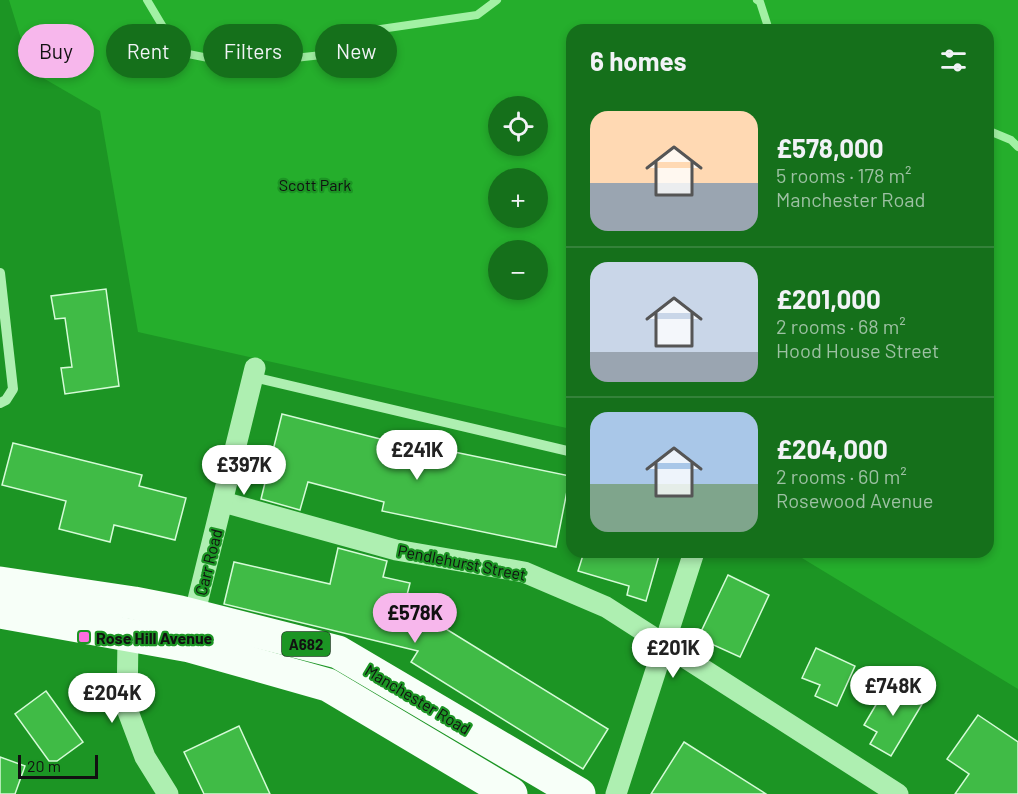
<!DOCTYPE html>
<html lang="en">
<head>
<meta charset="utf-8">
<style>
	:root { --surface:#15701b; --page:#1e7524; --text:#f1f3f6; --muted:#9dc1a3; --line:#34823a; --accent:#f7b7ec }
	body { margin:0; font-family:Barlow,sans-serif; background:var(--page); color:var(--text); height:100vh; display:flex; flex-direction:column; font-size:22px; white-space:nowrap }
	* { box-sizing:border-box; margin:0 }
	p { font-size:20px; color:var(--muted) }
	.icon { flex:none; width:33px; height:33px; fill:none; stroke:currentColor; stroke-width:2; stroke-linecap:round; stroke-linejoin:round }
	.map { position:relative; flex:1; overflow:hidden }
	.sheet { position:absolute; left:566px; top:24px; width:428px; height:534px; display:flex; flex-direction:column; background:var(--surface); border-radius:18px; box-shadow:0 3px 9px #0003 }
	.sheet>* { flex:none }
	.guide { position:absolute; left:18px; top:24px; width:458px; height:54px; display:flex; gap:12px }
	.controls { position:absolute; left:488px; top:96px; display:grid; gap:12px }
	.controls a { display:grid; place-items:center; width:60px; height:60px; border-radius:50%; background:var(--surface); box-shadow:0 3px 9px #0003; font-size:30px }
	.scale { position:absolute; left:18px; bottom:15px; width:80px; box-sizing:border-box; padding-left:6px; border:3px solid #111; border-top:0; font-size:16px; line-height:21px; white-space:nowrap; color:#111; -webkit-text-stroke:4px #1c9524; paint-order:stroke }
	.price { position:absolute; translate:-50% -51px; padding:0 14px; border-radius:21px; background:#fff; color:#222; font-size:20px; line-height:39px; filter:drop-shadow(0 2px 3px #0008) }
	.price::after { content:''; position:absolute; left:50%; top:36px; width:18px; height:14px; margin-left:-9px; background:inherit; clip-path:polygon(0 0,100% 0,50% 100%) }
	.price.current { background:var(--accent); color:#111 }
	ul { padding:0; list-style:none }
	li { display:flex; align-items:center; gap:18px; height:150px; padding:0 24px }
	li+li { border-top:2px solid var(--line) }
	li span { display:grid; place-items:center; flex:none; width:168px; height:120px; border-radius:18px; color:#555 }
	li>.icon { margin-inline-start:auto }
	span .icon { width:72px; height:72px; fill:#fffc; stroke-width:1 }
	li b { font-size:26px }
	h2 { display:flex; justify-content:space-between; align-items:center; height:72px; padding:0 24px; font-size:26px }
	.tag { padding:0 21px; border-radius:27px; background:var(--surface); box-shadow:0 3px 9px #0003; font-size:21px; line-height:54px }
	.tag.current { background:var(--accent); color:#111 }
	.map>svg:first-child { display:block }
	.green { fill:#25ae2c; fill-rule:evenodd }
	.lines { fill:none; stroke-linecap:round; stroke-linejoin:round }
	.stream { stroke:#a2f1a4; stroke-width:8 }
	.building { fill:#40bb46; stroke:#d5fbd7; stroke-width:1.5 }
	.service { stroke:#aeefb1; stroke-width:10 }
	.minor { stroke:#aeefb1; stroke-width:21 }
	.primary { stroke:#f7fff8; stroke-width:33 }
	.poi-dot { fill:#ff6de0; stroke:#1c9524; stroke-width:2 }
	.labels { text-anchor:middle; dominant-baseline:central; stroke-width:4.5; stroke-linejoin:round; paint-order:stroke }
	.shield { fill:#1c9524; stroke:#143917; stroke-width:1.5 }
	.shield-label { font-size:15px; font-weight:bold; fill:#111 }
	.park-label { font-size:16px; fill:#111; stroke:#1c9524 }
	.street-label { font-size:16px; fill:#111; stroke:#1c9524 }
	.poi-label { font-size:16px; font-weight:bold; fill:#111; stroke:#1c9524; text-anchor:start }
</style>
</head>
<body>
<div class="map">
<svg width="1018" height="794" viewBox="0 0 1018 794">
	<rect width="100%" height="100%" fill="#1c9524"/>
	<!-- green -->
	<path class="green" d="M9 0H1018V689L792 552H987V30H572L571 429 138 332 100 111 31 71ZM498 106H537V146H498ZM498 178H537V218H498ZM498 250H537V290H498Z"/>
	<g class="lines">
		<!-- stream -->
		<g class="stream">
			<polyline points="147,0 178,52 239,64 322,55 367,31 477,15 497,0"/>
			<polyline points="757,0 760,2 769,30"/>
			<polyline points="987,130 1011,140 1018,147"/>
		</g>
	</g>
	<!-- building -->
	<g class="building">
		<polygon points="106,289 119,386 65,394 61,368 72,367 65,318 55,319 51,296"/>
		<polygon points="282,414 396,443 396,440 570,476 556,547 382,511 384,502 308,482 300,510 261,499"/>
		<polygon points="13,443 142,475 139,486 186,498 175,540 114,525 110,542 59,529 66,501 2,485"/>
		<polygon points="338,548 387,561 383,577 410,583 405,603 413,605 412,608 608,729 583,769 411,662 418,651 224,604 234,562 330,584"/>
		<polygon points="584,552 660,552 646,601 627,595 629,586 578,571"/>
		<polygon points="728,575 769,595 740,657 698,638"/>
		<polygon points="816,648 855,666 837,706 815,696 820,685 802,678"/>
		<polygon points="890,681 924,701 891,756 870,744 877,732 864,725"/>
		<polygon points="46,691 83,742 57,761 49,761 15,714"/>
		<polygon points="978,715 1018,742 1018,794 955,794 969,774 947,759"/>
		<polygon points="239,726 270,794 204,794 184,752"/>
		<polygon points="684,742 766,794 651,794"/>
		<polygon points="0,757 25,766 15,794 0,794"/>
	</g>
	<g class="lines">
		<!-- service -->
		<g class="service">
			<polyline points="0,273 13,389 6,400 0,403"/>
			<polyline points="253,377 572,452"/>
		</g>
		<!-- minor -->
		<g class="minor">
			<polyline points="223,502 396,550 524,572 606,607 898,794"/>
			<polyline points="194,616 255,368"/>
			<polyline points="128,636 127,709 145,757 168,794"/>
			<polyline points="616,794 694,552"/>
		</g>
		<!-- primary -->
		<g class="primary">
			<polyline points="0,583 134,603 180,612 338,652 579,794"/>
			<polyline points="0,612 190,646 328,685 511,794"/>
		</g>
	</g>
	<!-- markers -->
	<rect class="poi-dot" x="78" y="631" width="12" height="12" rx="3"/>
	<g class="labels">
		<!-- shield labels -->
		<rect class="shield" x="282" y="632" width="48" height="24" rx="4.5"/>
		<g class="shield-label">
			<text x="306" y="644">A682</text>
		</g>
		<!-- park labels -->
		<g class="park-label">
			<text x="315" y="184">Scott Park</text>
		</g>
		<!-- street labels -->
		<g class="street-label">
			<text transform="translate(208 562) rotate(-76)">Carr Road</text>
			<text transform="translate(462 562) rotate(11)">Pendlehurst Street</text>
			<text transform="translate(418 699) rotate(31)">Manchester Road</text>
		</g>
		<!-- poi labels -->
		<g class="poi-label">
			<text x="96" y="637">Rose Hill Avenue</text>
		</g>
	</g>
</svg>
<div class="controls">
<a><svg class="icon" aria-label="locate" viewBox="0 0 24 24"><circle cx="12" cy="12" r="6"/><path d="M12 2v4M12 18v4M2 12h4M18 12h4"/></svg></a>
<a>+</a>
<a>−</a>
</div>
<div class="scale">20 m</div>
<b class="price" style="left:417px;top:481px">£241K</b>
<b class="price" style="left:244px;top:496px">£397K</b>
<b class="price current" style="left:415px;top:644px">£578K</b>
<b class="price" style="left:673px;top:679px">£201K</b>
<b class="price" style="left:893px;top:717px">£748K</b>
<b class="price" style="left:112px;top:724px">£204K</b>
<div class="guide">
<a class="tag current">Buy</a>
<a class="tag">Rent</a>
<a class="tag">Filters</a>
<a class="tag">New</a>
</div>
<section class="sheet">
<h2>6 homes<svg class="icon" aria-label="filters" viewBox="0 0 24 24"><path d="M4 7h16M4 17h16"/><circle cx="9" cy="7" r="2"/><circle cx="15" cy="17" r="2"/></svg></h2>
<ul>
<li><span style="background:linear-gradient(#ffd9b3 60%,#9aa5b1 0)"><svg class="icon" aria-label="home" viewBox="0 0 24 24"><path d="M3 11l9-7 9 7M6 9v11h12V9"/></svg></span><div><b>£578,000</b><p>5 rooms · 178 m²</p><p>Manchester Road</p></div></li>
<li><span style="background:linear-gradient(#c9d6e8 75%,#9aa5b1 0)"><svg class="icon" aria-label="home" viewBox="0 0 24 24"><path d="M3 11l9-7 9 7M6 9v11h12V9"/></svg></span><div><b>£201,000</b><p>2 rooms · 68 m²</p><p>Hood House Street</p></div></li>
<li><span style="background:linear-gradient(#a9c7e8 60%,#7fa58c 0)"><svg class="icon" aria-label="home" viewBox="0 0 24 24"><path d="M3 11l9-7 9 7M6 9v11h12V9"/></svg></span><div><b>£204,000</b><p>2 rooms · 60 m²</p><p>Rosewood Avenue</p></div></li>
</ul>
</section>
</div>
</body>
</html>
